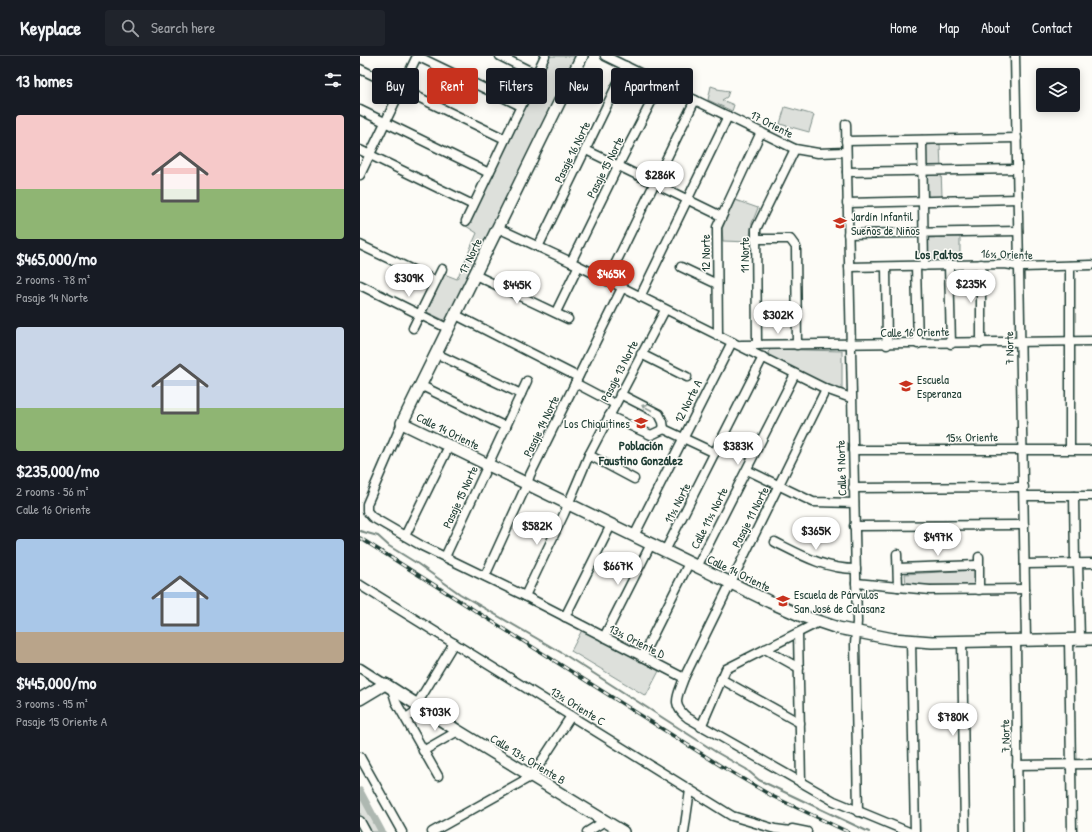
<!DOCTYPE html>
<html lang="en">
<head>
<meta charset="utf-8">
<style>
	:root { --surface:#171b24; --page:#20242c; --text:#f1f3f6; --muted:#9ea1a6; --line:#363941; --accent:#c8321e }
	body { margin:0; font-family:"Patrick Hand",sans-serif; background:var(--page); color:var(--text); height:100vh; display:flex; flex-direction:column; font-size:15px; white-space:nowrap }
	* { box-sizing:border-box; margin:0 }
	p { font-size:13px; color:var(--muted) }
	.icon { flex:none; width:22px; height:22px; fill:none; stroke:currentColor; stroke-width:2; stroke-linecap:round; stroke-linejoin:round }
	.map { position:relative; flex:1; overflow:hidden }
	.details { display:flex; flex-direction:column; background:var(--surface); width:360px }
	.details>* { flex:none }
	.hud { position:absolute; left:12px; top:12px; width:380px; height:36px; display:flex; gap:8px }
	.tools { position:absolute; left:676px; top:12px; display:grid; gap:8px }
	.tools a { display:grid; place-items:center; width:44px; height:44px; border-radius:4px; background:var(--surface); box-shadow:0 2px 10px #0003; font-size:20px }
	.price { position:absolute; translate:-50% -34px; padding:0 9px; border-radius:14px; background:#fff; color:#222; font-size:13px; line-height:26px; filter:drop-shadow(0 1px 2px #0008) }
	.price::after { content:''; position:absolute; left:50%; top:24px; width:12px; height:9px; margin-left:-6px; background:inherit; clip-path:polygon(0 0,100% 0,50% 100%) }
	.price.on { background:var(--accent); color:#fff }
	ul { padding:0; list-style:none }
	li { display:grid; align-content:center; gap:8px; height:212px; padding:0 16px }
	li span { display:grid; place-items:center; height:124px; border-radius:4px; color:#555 }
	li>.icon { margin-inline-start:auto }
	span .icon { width:72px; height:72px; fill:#fffc; stroke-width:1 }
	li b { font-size:17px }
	h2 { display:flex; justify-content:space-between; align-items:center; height:48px; padding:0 16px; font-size:17px }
	.chip { padding:0 14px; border-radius:4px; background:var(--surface); box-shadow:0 2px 10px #0003; font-size:14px; line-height:36px }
	.chip.on { background:var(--accent); color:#fff }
	header { display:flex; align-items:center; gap:24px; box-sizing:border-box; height:56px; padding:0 20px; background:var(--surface); border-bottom:1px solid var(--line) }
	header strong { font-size:19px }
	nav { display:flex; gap:22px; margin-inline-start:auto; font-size:14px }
	.search { width:280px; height:36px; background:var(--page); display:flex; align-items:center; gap:10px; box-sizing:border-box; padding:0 14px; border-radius:4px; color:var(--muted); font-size:15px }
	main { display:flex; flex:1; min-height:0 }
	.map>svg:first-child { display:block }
	.green { fill:#dde0db; stroke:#7e8e88 }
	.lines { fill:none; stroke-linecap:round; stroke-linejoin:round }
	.stream { stroke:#75877f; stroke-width:2 }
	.canal { stroke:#aeb8b1; stroke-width:7 }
	.street-casing { stroke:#1f3d34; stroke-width:11 }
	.secondary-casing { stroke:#1f3d34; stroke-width:14 }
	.street { stroke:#fdfcf7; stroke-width:8 }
	.secondary { stroke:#fdfcf7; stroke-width:11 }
	.rail-casing { stroke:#1f3d34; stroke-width:3.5 }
	.rail { stroke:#fdfcf7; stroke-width:2; stroke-dasharray:6; stroke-linecap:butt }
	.oneway { stroke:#8e9c96 }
	.labels { text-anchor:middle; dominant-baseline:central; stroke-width:3; stroke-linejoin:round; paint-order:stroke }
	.street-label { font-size:12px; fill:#1f3d34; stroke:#fdfcf7 }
	.poi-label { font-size:12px; fill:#1f3d34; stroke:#fdfcf7; text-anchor:start }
	.neighbourhood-label { font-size:13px; font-weight:bold; fill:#1f3d34; stroke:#fdfcf7 }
</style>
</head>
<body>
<header>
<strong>Keyplace</strong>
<div class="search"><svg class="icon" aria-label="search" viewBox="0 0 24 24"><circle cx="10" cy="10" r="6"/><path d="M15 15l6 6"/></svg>Search here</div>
<nav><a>Home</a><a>Map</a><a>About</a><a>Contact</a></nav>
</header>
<main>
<section class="details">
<h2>13 homes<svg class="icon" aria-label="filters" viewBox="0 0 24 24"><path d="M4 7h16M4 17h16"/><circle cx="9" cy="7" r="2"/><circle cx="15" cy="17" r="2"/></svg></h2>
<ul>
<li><span style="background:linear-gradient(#f6c9c9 60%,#8fb573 0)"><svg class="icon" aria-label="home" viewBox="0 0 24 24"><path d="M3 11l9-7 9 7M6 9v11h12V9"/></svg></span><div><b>$465,000/mo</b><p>2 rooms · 78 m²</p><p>Pasaje 14 Norte</p></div></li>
<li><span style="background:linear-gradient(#c9d6e8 65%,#8fb573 0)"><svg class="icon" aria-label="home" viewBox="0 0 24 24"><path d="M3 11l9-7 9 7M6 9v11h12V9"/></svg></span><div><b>$235,000/mo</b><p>2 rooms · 56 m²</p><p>Calle 16 Oriente</p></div></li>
<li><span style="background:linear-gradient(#a9c7e8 75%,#b9a48a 0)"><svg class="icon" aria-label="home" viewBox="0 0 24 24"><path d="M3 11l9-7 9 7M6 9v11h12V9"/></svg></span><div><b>$445,000/mo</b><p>3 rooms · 95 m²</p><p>Pasaje 15 Oriente A</p></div></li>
</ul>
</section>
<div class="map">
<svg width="732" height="776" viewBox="0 0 732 776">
	<rect width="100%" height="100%" fill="#fdfcf7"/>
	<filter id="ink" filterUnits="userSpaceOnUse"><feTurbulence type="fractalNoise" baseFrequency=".025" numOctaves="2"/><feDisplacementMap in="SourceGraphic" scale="8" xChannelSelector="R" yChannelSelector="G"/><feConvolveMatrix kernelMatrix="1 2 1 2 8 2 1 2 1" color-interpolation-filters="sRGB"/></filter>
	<g filter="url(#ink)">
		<!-- green -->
		<g class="green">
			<polygon points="190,0 220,0 88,266 67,256 84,218 97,223 117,177 106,170"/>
			<polygon points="351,30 357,32 357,33 369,35 367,41 362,44 374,49 372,55 348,44"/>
			<polygon points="425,51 454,59 449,76 420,68"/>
			<polygon points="580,88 582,140 568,145 566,89"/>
			<polygon points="375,144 398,152 392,167 389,186 363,185 362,173"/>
			<polygon points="600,181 600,201 568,202 567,182"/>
			<polygon points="411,293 482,295 482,337 409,300 408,296"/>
			<polygon points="616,514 616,529 546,529 545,518"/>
			<polygon points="222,574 299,615 286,640 211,595"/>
			<polygon points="0,737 22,776 7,776 0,761"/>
		</g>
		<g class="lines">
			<!-- stream -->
			<polyline class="stream" points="0,475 18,480 29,490 58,508 100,538 202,597 356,696 386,713 399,724 509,776"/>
			<!-- canal -->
			<polyline class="canal" points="0,735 22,776"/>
			<!-- street casing -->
			<g class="street-casing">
				<g id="street">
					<polyline points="57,0 161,50"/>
					<polyline points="140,0 176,18"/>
					<polyline points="245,0 435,93 458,97 486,96"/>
					<polyline points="655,0 666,584"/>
					<polyline points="0,13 145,83"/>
					<polyline points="0,54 129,117"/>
					<polyline points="486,68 497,566 495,588 498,756"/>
					<polyline points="562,84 564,210"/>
					<polyline points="486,85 657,82"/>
					<polyline points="0,94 113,149"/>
					<polyline points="226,94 361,160"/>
					<polyline points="487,116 657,113"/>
					<polyline points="0,119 57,0"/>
					<polyline points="487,147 658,143"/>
					<polyline points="106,165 185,0"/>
					<polyline points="138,172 211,206 466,333 491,342"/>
					<polyline points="488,178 658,175"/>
					<polyline points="395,183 430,183 436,191 437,289"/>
					<polyline points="0,189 76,225"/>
					<polyline points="178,191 266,10"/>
					<polyline points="211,206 258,110 301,27"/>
					<polyline points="621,208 621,287"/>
					<polyline points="589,209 591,288"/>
					<polyline points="556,210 558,288"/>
					<polyline points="710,210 710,393"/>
					<polyline points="321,211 357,228"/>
					<polyline points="489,211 645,208 663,211 732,209"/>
					<polyline points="526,211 527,289"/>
					<polyline points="115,219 208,263"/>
					<polyline points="247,225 335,44"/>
					<polyline points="0,229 89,273"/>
					<polyline points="280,241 368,60"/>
					<polyline points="196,256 218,211"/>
					<polyline points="96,259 218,321"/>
					<polyline points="53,272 82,213"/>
					<polyline points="358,280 357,171 401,76"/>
					<polyline points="381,289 732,285"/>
					<polyline points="397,289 396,173 435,93"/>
					<polyline points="77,298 161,338"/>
					<polyline points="281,298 327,321"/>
					<polyline points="215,327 255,348"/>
					<polyline points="62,330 146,371"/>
					<polyline points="260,338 299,358 303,366 304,373"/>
					<polyline points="249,360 291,379 304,373"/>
					<path d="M42 367 7 448V455L12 461 62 490 165 540 324 622C318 640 310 648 328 662L474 745 549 776"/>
					<polyline points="304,373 355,397"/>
					<polyline points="493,394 732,394"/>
					<polyline points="229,399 274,423"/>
					<polyline points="387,414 453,446 494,447"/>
					<polyline points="493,432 664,431"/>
					<polyline points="664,440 732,440"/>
					<polyline points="714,440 715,507"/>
					<polyline points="494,470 664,469"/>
					<polyline points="45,480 89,390"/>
					<polyline points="274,480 372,286"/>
					<path d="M415 486C441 499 465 513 496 513"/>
					<polyline points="305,495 403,301"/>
					<polyline points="537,498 538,531"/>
					<polyline points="85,501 167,325"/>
					<polyline points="619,501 619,534"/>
					<polyline points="718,507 720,583"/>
					<polyline points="665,508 732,507"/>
					<polyline points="337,511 435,318"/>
					<polyline points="538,512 618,509"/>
					<polyline points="125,520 167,428 170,419 262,232"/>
					<polyline points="496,527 570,534 665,533"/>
					<polyline points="0,529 372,760 415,773 430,775"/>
					<polyline points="165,540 204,458 229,399 305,254"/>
					<polyline points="205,561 251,469"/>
					<polyline points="438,577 441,727"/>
					<polyline points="244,581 291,488"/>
					<polyline points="709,583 712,776"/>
					<polyline points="656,584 658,776"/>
					<polyline points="551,585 555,776"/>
					<polyline points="602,585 605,776"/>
					<polyline points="405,593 439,612"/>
					<polyline points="282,601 329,507"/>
					<polyline points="0,612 25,628"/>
					<polyline points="324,622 466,333"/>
					<polyline points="361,623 440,667"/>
					<polyline points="32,633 36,646 78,720"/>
					<polyline points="57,648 94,587"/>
					<polyline points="46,662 62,651"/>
					<polyline points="341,671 366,613 459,566"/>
					<polyline points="63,695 98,675"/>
					<polyline points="0,701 42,776"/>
					<polyline points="657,709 732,708"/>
					<polyline points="0,765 6,776"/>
					<polyline points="72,776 172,720 211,660"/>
					<polyline points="227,776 245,765"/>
					<polyline points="324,776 330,734"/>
					<polyline points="430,776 432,773 447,776"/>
				</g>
			</g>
			<!-- secondary casing -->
			<g class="secondary-casing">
				<g id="secondary">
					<polyline points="222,0 42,367 410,546 442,560 478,572 533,583 572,586 732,583"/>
					<polyline points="0,643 25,628 98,675 263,776"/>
				</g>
			</g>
			<!-- street -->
			<use href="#street" class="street"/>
			<!-- secondary -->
			<use href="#secondary" class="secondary"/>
			<!-- rail casing -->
			<g class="rail-casing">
				<polyline id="rail" points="0,482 361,710 412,740 488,776"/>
			</g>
			<!-- rail -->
			<use href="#rail" class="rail"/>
		</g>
		<!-- one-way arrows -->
		<defs><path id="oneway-shaft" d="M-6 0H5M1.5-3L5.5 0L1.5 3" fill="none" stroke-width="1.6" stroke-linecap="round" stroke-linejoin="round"/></defs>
		<use class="oneway" href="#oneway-shaft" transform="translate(287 352) rotate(-153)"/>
	</g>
	<!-- icons -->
	<defs>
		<g id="school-bare" transform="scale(1.08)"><path d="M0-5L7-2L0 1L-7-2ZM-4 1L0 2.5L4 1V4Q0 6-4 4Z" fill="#c8321e" stroke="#fdfcf7" stroke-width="2.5" paint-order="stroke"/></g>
	</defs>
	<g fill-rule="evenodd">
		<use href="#school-bare" x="480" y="167"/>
		<use href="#school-bare" x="546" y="330"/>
		<use href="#school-bare" x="281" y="367"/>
		<use href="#school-bare" x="423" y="545"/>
	</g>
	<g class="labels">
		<!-- street labels -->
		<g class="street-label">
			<text transform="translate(412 68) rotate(27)">17 Oriente</text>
			<text transform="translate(212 96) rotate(-64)">Pasaje 16 Norte</text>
			<text transform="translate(245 111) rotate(-63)">Pasaje 15 Norte</text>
			<text transform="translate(345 197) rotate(-90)">12 Norte</text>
			<text transform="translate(647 198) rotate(2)">16½ Oriente</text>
			<text transform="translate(384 199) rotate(-90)">11 Norte</text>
			<text transform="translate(110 200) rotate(-64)">17 Norte</text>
			<text transform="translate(555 276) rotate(-1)">Calle 16 Oriente</text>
			<text transform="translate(649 292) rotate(-91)">7 Norte</text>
			<text transform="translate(259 315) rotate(-63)">Pasaje 13 Norte</text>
			<text transform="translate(328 345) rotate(-63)">12 Norte A</text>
			<text transform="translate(181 370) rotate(-64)">Pasaje 14 Norte</text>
			<text transform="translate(88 375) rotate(26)">Calle 14 Oriente</text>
			<text transform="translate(612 381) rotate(-1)">15½ Oriente</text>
			<text transform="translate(481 412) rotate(-92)">Calle 9 Norte</text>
			<text transform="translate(100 441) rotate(-65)">Pasaje 15 Norte</text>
			<text transform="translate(317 447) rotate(-63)">11½ Norte</text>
			<text transform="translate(390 461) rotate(-63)">Pasaje 11 Norte</text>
			<text transform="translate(349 462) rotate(-63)">Calle 11½ Norte</text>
			<text transform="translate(379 517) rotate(26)">Calle 14 Oriente</text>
			<text transform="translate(277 585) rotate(27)">13½ Oriente D</text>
			<text transform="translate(218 650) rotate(32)">13½ Oriente C</text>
			<text transform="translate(645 680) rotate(-91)">7 Norte</text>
			<text transform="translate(168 703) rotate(31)">Calle 13½ Oriente B</text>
		</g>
		<!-- poi labels -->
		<g class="poi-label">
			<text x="491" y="160">Jardín Infantil<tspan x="491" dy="14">Sueños de Niños</tspan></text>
			<text x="557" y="323">Escuela<tspan x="557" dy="14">Esperanza</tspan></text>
			<text x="270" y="367" text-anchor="end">Los Chiquitines</text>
			<text x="434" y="538">Escuela de Párvulos<tspan x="434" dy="14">San José de Calasanz</tspan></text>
		</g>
		<!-- neighbourhood labels -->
		<g class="neighbourhood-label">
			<text x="579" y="198">Los Paltos</text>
			<text x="281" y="389">Población<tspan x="281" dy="15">Faustino González</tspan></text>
		</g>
	</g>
</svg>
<div class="tools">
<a><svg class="icon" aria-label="layers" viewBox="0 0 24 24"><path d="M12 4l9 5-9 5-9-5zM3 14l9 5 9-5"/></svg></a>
</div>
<b class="price" style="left:300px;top:139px">$286K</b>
<b class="price on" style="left:251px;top:238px">$465K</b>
<b class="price" style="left:49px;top:242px">$309K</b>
<b class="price" style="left:611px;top:248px">$235K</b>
<b class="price" style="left:157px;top:249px">$445K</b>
<b class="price" style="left:418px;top:279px">$302K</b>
<b class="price" style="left:378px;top:410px">$383K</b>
<b class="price" style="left:177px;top:490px">$582K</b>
<b class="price" style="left:456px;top:495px">$365K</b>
<b class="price" style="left:578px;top:501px">$497K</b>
<b class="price" style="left:258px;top:530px">$667K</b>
<b class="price" style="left:75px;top:676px">$703K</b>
<b class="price" style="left:593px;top:681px">$780K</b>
<div class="hud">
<a class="chip">Buy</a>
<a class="chip on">Rent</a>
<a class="chip">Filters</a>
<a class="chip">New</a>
<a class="chip">Apartment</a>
</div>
</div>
</main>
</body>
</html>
